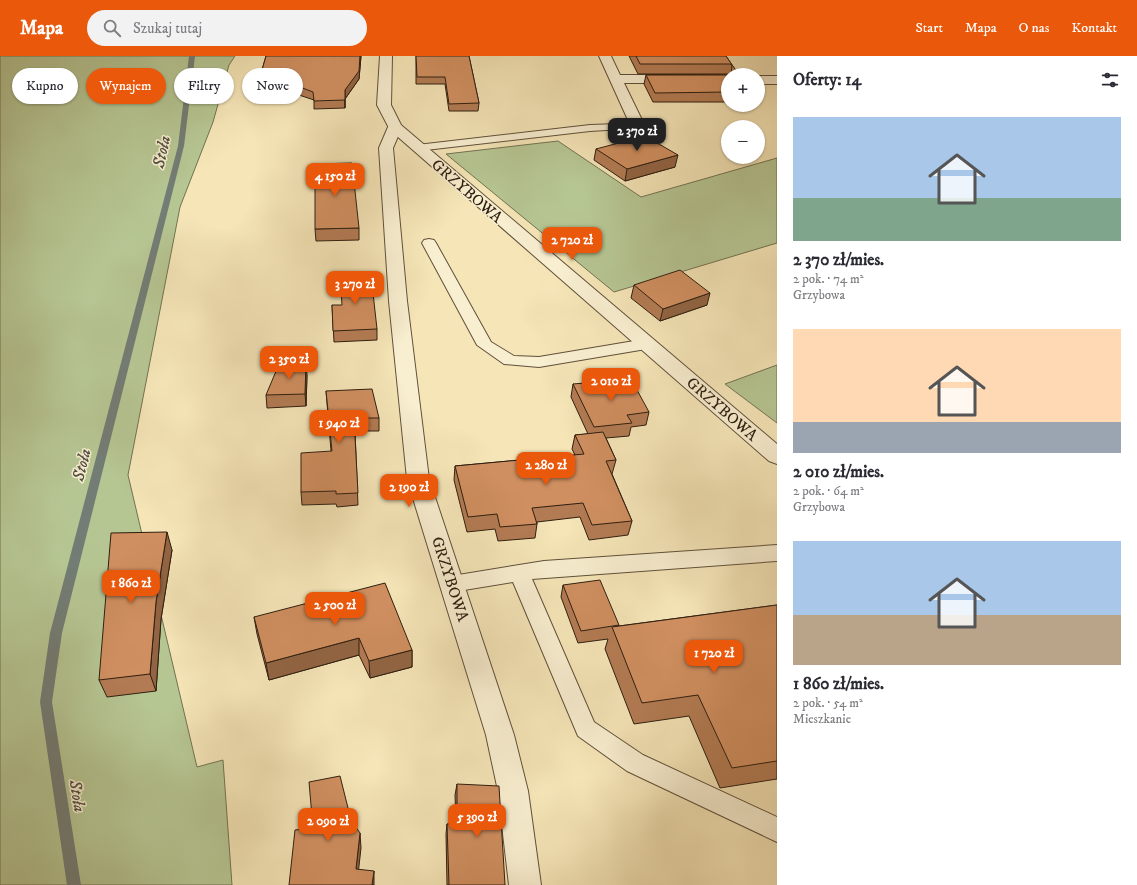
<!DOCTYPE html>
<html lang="pl">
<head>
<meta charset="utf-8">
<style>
	:root { --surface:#fff; --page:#f2f2f3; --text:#2b2b33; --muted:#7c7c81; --accent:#ea580c }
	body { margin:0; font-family:"IM FELL DW Pica",serif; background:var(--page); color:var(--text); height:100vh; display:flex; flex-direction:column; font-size:15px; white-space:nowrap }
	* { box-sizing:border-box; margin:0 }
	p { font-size:13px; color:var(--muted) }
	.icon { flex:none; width:22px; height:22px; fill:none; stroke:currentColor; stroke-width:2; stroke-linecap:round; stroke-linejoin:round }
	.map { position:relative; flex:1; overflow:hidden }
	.sheet { display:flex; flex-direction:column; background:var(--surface); width:360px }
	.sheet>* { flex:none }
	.banner { position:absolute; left:12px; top:12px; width:380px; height:36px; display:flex; gap:8px }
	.tools { position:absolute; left:721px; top:12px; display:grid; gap:8px }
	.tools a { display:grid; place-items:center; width:44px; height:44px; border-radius:50%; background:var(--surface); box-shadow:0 1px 3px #0004; font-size:20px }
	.price { position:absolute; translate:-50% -34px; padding:0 9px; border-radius:8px; background:var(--accent); color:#fff; font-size:13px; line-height:26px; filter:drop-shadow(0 1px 2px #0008) }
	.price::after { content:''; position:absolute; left:50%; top:24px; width:12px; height:9px; margin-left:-6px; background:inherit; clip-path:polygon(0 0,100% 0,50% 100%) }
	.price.selected { background:#222; color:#fff }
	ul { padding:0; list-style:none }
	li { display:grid; align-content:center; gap:8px; height:212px; padding:0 16px }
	li span { display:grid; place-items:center; height:124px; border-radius:0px; color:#555 }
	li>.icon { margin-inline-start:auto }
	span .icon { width:72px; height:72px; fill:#fffc; stroke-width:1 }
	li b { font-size:17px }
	h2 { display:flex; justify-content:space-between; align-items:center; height:48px; padding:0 16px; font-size:17px }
	.chip { padding:0 14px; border-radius:18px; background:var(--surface); box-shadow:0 1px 3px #0004; font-size:14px; line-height:36px }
	.chip.selected { background:var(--accent); color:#fff }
	header { display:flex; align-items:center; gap:24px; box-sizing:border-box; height:56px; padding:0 20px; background:var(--accent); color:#fff }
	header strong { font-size:19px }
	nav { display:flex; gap:22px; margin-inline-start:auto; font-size:14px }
	.search { width:280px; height:36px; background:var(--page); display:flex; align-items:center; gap:10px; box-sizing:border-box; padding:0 14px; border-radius:22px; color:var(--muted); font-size:15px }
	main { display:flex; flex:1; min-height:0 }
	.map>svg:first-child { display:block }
	.green { fill:#b6c693; stroke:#727252 }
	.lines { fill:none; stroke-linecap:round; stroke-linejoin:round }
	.stream { fill:#737d75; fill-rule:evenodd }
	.service-casing { stroke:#60503a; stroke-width:2 }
	.minor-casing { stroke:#60503a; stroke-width:2 }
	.tertiary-casing { stroke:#60503a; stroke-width:2 }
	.service { fill:#f8eed0; fill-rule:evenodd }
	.minor { fill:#f8eed0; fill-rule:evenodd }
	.tertiary { fill:#f8eed0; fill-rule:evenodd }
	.wall { fill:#b37b53; stroke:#2e1e10 }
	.shaded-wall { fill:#926443; stroke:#2e1e10 }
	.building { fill:#d08f60; stroke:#2e1e10 }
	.labels { text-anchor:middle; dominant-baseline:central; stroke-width:3; stroke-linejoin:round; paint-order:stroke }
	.street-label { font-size:16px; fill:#2e1e10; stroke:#f8eed0 }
	.water-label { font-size:17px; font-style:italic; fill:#504d43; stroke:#f8eed0 }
</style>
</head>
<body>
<header>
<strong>Mapa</strong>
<div class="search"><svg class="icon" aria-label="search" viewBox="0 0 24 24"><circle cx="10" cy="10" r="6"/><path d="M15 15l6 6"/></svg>Szukaj tutaj</div>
<nav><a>Start</a><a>Mapa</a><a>O nas</a><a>Kontakt</a></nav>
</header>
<main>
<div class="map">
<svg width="777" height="829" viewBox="0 0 777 829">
	<rect width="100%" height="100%" fill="#f5e5b7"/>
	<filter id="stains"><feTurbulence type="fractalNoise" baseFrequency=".005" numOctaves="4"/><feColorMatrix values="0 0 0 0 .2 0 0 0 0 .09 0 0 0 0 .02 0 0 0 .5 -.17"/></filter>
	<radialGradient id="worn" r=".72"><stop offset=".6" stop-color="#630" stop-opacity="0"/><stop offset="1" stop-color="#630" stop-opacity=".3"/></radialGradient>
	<!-- green -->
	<g class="green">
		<polygon points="0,0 235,0 229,9 213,66 180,151 128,419 197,711 223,704 232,829 0,829"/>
		<polygon points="558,85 641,141 777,102 777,187 614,236 446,98"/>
		<polygon points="777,309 777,367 725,328"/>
	</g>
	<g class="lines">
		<!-- stream -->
		<polygon class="stream" points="189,0 195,0 184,90 62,577 52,646 81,829 67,829 40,646 50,577 178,90"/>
		<!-- service casing -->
		<g class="service-casing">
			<g id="service">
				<polygon points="619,68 623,69 625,71 623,73 590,75 417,95 411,92 417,89 590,69"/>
				<polygon points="429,183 434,184 436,187 491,286 514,300 539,301 646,283 651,285 654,288 651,291 646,293 539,311 504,308 477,289 422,187 424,184"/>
				<polygon points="777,489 777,505 532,523 594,666 643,699 777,761 777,786 627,715 578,680 513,526 452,536 445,534 442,528 445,522 452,520 544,505"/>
			</g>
		</g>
		<!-- minor casing -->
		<g class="minor-casing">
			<g id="minor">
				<polygon points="599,0 611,0 620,19 728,19 728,27 624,27 642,64 636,72 619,75 614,74 612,71 614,68 628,64"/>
				<rect x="758" y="20" width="19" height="8"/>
				<polygon points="395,67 400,68 402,71 393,92 407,245 429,423 514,679 528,735 541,829 509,829 498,735 486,679 407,423 389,245 379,92 388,71 390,68"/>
			</g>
		</g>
		<!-- tertiary casing -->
		<g class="tertiary-casing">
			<polygon id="tertiary" points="380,0 392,0 391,49 401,69 777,388 777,408 769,405 390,74 377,49"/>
		</g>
		<!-- service -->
		<use href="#service" class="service"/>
		<!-- minor -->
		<use href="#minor" class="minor"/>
		<!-- tertiary -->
		<use href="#tertiary" class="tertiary"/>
	</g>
	<!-- wall -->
	<g class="wall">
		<polygon points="266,0 361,0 359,23 345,43 345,52 314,53 314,44 293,37 259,37 258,28"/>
		<polygon points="416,0 469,0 479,47 478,55 449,55 445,28 416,28"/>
		<polygon points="629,0 726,0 739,19 728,19 728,46 653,46 644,28 646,19 729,19 728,18 638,18"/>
		<polygon points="596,93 675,111 625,125 594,104"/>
		<polygon points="359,172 359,184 316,185 315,173"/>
		<polygon points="634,229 707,249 660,265 631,242"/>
		<polygon points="332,249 377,273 377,284 334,286"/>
		<polygon points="307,319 306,350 267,352 266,339"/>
		<polygon points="573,328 649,356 646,369 631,371 629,380 606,382 616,404 612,418 632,465 628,479 589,484 580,461 537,466 537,468 535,482 498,485 495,473 467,476 454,424 455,410 575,399 572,393 575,379 588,378 571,341"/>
		<polygon points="326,335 379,362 379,375 355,375 358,449 337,451 336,448 302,449 301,436 331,395"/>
		<polygon points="172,494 161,563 156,635 107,641 99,624"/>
		<polygon points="563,529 619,570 777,549 777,723 720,732 689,660 634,668 605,593 608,583 578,587 561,541"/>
		<polygon points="254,561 412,594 412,611 370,622 359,599 269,624 257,578"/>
		<polygon points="457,728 505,829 447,829 446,778 447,768 456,768 455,739"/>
	</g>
	<!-- shaded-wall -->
	<g class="shaded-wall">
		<polygon points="360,0 361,0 359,23 345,43 345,52 345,34"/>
		<polygon points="678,99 675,111 625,125 627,113"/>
		<polygon points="710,237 707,249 660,265 663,253"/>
		<polygon points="306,307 307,319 306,350 305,338"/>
		<polygon points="167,476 172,494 161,563 156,635 150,618 156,546"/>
		<polygon points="359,582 359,599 269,624 266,607"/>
		<polygon points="412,594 412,611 370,622 369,605"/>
		<polygon points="360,777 361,792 357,828 356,813"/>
		<polygon points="374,815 374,829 372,829"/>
	</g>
	<!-- building -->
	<g class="building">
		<polygon points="266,0 360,0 359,15 345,34 345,44 314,45 313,36 292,28 258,28"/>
		<polygon points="416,0 469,0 479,47 449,48 445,21 417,21"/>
		<polygon points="636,0 726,0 739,19 728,19 728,36 655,37 646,19 731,19 732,9 730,8 640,8"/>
		<polygon points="645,80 678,99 627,113 596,93"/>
		<polygon points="352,107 359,172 315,173 315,108"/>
		<polygon points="680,214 710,237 663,253 634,229"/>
		<polygon points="371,219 377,273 333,275 332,249 342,249 340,220"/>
		<polygon points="306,307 305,338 266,339 279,308"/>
		<polygon points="631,323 649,356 627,359 632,367 594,371 573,328"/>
		<polygon points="372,333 379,362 354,362 358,437 336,438 336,435 301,436 301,397 332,395 326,335"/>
		<polygon points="603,376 616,404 606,405 632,465 592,469 583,447 532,452 537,468 500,471 497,458 468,461 455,410 584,398 575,379"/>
		<polygon points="167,476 156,546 150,618 99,624 111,477"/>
		<polygon points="600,524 619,569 581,575 563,529"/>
		<polygon points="385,527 412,594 369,605 359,582 266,607 254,561"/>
		<polygon points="777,549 777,705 732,712 698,639 642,647 612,571"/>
		<polygon points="340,720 351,764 360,777 356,813 374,815 372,829 289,829 295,774 313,772 309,726"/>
		<polygon points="457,728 499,730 505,829 449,829 447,768 457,768"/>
	</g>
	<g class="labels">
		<!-- street labels -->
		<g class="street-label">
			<text transform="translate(467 135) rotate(41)">GRZYBOWA</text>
			<text transform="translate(722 353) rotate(41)">GRZYBOWA</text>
			<text transform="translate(450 523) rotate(72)">GRZYBOWA</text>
		</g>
		<!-- water labels -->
		<g class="water-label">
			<text transform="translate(162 96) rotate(-78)">Stoła</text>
			<text transform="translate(82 409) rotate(-76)">Stoła</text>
			<text transform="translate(77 740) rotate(81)">Stoła</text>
		</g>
	</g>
	<rect width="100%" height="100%" filter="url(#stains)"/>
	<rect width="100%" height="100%" fill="url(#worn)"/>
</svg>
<div class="tools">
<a>+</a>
<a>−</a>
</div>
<b class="price selected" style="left:637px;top:96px">2 370 zł</b>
<b class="price" style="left:335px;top:141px">4 150 zł</b>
<b class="price" style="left:572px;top:205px">2 720 zł</b>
<b class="price" style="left:355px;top:249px">3 270 zł</b>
<b class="price" style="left:289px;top:324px">2 350 zł</b>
<b class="price" style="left:611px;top:346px">2 010 zł</b>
<b class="price" style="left:339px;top:388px">1 940 zł</b>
<b class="price" style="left:546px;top:430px">2 280 zł</b>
<b class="price" style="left:409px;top:452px">2 190 zł</b>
<b class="price" style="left:131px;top:548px">1 860 zł</b>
<b class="price" style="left:335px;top:570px">2 500 zł</b>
<b class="price" style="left:714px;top:618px">1 720 zł</b>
<b class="price" style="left:477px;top:782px">5 390 zł</b>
<b class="price" style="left:328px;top:786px">2 090 zł</b>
<div class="banner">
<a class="chip">Kupno</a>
<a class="chip selected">Wynajem</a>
<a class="chip">Filtry</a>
<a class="chip">Nowe</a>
</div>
</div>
<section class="sheet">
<h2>Oferty: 14<svg class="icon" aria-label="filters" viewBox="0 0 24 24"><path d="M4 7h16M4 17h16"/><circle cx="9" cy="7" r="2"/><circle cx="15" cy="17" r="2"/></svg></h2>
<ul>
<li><span style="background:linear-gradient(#a9c7e8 65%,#7fa58c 0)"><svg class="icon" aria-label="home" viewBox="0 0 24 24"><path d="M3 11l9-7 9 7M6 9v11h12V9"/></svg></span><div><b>2 370 zł/mies.</b><p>2 pok. · 74 m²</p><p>Grzybowa</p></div></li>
<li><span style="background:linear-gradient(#ffd9b3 75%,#9aa5b1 0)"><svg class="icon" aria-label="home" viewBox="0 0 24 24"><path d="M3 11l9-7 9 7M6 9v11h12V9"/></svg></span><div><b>2 010 zł/mies.</b><p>2 pok. · 64 m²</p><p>Grzybowa</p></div></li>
<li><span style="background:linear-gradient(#a9c7e8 60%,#b9a48a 0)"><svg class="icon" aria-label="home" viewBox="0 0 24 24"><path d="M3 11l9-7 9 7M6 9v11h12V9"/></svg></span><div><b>1 860 zł/mies.</b><p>2 pok. · 54 m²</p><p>Mieszkanie</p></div></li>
</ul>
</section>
</main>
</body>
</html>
